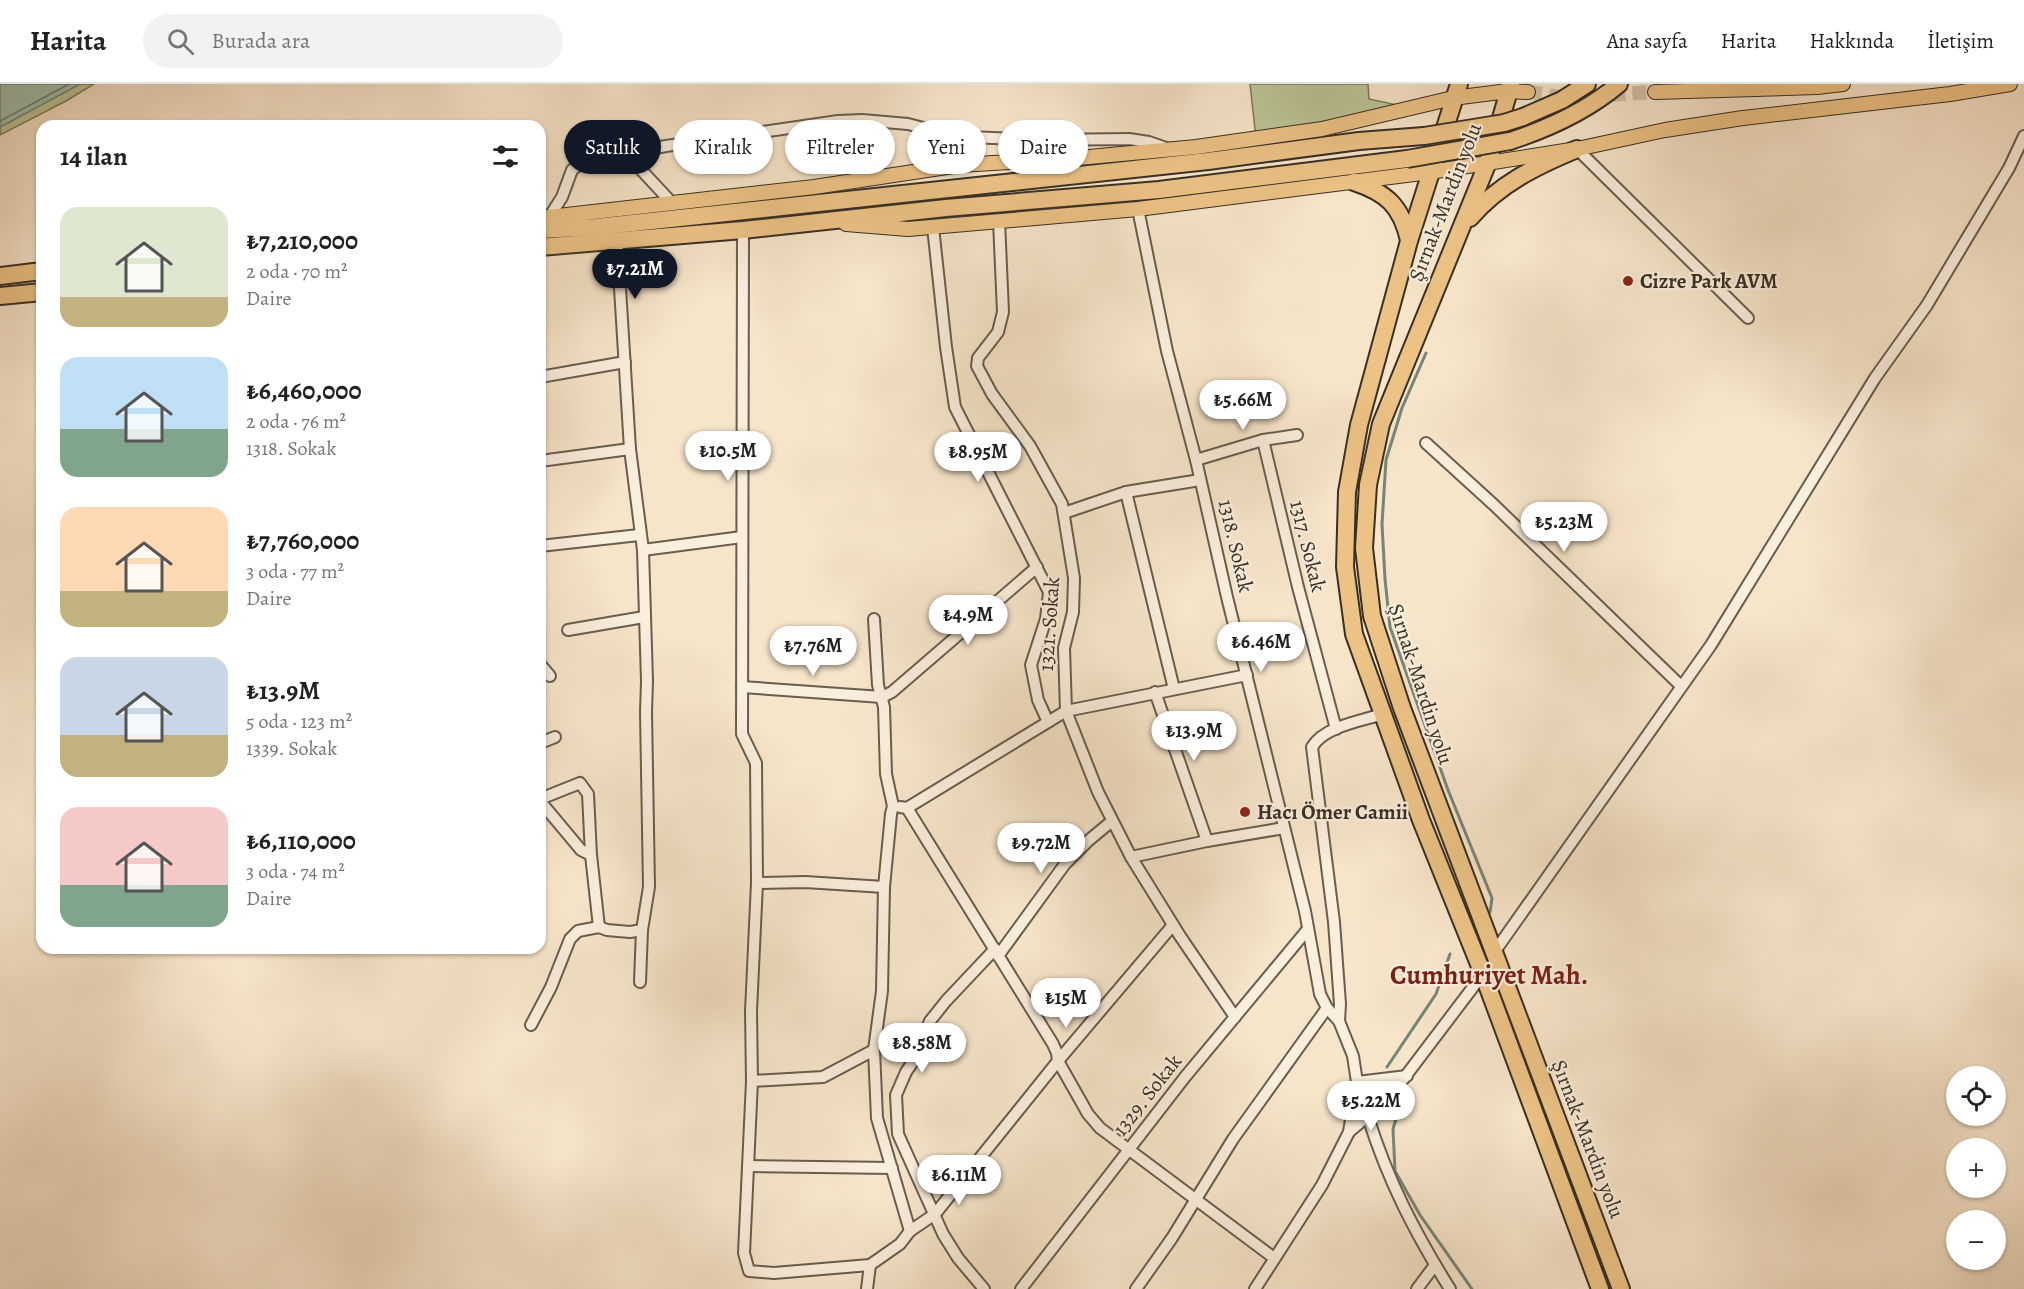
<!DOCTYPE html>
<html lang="tr">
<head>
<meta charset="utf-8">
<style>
	:root { --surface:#fff; --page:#f2f2f2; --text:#222; --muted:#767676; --line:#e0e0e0; --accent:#111827 }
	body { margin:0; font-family:Alegreya,serif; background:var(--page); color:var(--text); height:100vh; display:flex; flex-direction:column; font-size:22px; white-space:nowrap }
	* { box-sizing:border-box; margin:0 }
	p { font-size:20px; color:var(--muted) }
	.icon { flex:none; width:33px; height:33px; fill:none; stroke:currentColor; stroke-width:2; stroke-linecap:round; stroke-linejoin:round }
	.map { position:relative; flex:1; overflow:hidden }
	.sheet { position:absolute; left:36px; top:36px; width:510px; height:834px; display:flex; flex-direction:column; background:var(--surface); border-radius:18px; box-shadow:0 2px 4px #0004 }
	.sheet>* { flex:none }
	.banner { position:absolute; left:564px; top:36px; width:570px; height:54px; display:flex; gap:12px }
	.controls { position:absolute; left:1946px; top:982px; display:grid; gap:12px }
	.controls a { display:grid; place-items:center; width:60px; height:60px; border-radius:50%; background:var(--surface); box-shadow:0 2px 4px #0004; font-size:30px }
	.price { position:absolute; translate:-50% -51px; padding:0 14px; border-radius:21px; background:#fff; color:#222; font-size:20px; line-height:39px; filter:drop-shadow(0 2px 3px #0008) }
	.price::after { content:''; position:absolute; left:50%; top:36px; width:18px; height:14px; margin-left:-9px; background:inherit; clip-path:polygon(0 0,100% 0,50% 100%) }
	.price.active { background:var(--accent); color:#fff }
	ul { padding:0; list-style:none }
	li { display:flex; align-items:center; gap:18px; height:150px; padding:0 24px }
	li span { display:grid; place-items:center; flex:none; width:168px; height:120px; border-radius:18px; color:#555 }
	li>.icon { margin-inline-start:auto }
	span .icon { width:72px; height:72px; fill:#fffc; stroke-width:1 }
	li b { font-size:26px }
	h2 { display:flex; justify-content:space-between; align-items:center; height:72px; padding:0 24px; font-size:26px }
	.pill { padding:0 21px; border-radius:27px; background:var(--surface); box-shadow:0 2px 4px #0004; font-size:21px; line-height:54px }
	.pill.active { background:var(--accent); color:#fff }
	header { display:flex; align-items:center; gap:36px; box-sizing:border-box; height:84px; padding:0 30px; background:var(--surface); border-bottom:2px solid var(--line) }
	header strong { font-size:28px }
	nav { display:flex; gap:33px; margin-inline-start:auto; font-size:21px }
	.search { width:420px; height:54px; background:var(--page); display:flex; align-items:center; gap:15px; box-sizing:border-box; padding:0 21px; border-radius:33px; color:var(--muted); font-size:22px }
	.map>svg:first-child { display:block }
	.green { fill:#bcc597; stroke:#7a7a5e; stroke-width:1.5 }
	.water { fill:#9ec0b1; stroke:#758679; stroke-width:1.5 }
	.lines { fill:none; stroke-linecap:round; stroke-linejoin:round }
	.shore { stroke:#6b786b; stroke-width:1.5 }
	.stream { stroke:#758679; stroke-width:3 }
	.major-tunnel { stroke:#d1c1a9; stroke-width:14; stroke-dasharray:14 7; stroke-linecap:butt }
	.minor-casing { stroke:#685d4e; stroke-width:14 }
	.major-casing { stroke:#383025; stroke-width:16 }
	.highway-casing { stroke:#383025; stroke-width:20 }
	.minor { stroke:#faeedd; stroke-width:10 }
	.major { stroke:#ecc285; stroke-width:14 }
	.highway { stroke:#ecc285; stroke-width:16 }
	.highway-bridge-casing { stroke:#383025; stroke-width:20; stroke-linecap:butt }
	.highway-bridge { stroke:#ecc285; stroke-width:16 }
	.poi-dot { fill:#8f2418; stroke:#faeedd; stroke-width:2 }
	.labels { text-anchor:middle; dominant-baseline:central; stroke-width:4.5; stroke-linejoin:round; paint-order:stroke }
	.street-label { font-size:21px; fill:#383025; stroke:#faeedd }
	.poi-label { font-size:21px; font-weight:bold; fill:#383025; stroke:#faeedd; text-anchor:start }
	.district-label { font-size:27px; font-weight:bold; fill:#7a1f14; stroke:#faeedd }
</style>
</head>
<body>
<header>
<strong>Harita</strong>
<div class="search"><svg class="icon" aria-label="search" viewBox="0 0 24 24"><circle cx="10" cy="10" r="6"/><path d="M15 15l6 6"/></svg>Burada ara</div>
<nav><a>Ana sayfa</a><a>Harita</a><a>Hakkında</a><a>İletişim</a></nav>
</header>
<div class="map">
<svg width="2024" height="1205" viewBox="0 0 2024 1205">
	<rect width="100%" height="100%" fill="#f7e5ca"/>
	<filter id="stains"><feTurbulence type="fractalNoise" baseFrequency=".00333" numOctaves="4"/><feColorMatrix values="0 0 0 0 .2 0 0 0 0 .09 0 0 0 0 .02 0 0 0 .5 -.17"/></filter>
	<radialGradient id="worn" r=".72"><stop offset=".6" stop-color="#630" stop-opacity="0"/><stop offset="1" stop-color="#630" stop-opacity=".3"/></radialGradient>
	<!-- green -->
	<g class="green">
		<polygon points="80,0 94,0 66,17 0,51 0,43"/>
		<polygon points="1250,0 1368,0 1369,15 1411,24 1256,54"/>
	</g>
	<!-- water -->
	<polygon class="water" points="0,0 80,0 0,43"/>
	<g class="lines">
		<!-- shore -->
		<polyline class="shore" points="0,37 69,0"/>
		<!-- stream -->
		<g class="stream">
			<polyline points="1426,269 1402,324 1386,376 1382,440 1385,495 1390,543 1448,706 1492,814 1490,828"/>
			<polyline points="1387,983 1436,910 1450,870"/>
			<polyline points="1401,1018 1393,1045 1395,1087 1420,1131 1472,1205"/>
		</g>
		<!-- major-tunnel -->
		<polyline class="major-tunnel" points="1528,8 1568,14 1655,8"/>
		<!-- minor casing -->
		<g class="minor-casing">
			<g id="minor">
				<polyline points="1577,65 1748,234"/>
				<polyline points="629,69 632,76 672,119"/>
				<polyline points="1138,125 1167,267 1196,376 1227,513 1305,827 1320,910 1327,924 1339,937 1353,972 1357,998 1349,1048"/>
				<polyline points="550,132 562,113 572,86 587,74 620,67 629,69 666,62 838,37 862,36 908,40 950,51 968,53 1041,56 1129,55 1149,58 1169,65"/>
				<polyline points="999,137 1003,228 998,248 978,274 977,282 992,310 1030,362 1062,420 1074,494 1073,528 1064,564 1066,627 1098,708 1131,773 1180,852 1235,933"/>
				<polyline points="933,143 946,263 955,323 1049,508 1046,535 1031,581 1038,616 1048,638"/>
				<polyline points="743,146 742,650 756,679 757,799 751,927 752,997 744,1169 749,1187 774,1189 870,1181 900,1160 910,1147 935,1130 1058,977 1173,841"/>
				<polyline points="617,156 630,365 643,466 647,597 646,628 649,803 642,846 640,898"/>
				<polyline points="540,293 625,278"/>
				<polyline points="1263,356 1298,503 1336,645"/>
				<polyline points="1426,359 1494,421 1681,602"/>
				<polyline points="1196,376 1263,356 1297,351"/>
				<polyline points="540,377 630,365"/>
				<polyline points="1126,408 1174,605"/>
				<polyline points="1064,429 1126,408 1200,396"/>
				<polyline points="540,462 639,451"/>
				<polyline points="643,466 742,453"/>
				<polyline points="874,535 878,601 884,623 886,690 893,722 891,730 884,803 882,907 874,966 877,1034 910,1147"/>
				<polyline points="568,546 644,533"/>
				<polyline points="540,580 550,592"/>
				<polyline points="742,603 882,613 892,608 1037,483"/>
				<polyline points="1155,608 1207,757"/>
				<polyline points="540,659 555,653"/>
				<polyline points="540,715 580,699 588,710 591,771 599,843"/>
				<polyline points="540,717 581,766 591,771"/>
				<polyline points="900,723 907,724 1066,627 1247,591"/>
				<polyline points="907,724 1053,960 1057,969 1058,977 1088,1030 1100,1044 1274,1174"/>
				<polyline points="1131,773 1207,757 1284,744"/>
				<polyline points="757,799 805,798 884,803"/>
				<polyline points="1493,870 1711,561 1875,294 1927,221 2009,84 2024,52"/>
				<polyline points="998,872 1065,780 1088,757 1112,737"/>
				<path d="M1339 937 1340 920 1334 838 1312 663C1325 642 1361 637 1383 630"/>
				<polyline points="531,941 551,903 570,855 578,847 599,843 607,846 630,848 642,846"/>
				<polyline points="752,997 823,993 874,966"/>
				<polyline points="1357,998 1407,992"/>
				<path d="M1368 1033C1388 1097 1415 1149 1450 1205"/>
				<polyline points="748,1082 892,1084"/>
				<polyline points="867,1205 870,1181"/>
				<polyline points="984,1205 958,1174 943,1150 898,1050 896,1011 906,988 914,976 930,937 946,917 995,865"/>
				<polyline points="1021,1205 1185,993 1308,845"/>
				<polyline points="1136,1205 1172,1154 1233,1055 1327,924"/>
				<polyline points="1255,1205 1322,1101 1349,1048 1389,1014 1483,890"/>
				<polyline points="1417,1205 1435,1181"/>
			</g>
		</g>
		<!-- major casing -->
		<g class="major-casing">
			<g id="major">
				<polyline points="1655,8 1817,3 1843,0"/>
				<polyline points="540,134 814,103 960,81 1078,74 1196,63 1322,45 1453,14 1508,7 1528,8"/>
				<polyline points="846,140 908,145 1138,125 1430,88 1577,65 1665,46 1743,34 1950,10 2010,0"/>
			</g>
		</g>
		<!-- highway casing -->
		<g class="highway-casing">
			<g id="highway">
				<polyline points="1459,0 1409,157 1359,341 1347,408 1345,483 1354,550 1421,736 1483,890 1600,1205"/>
				<polyline points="1511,0 1488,78 1381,340 1368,401 1364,464 1372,532 1402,624 1621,1205"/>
				<polyline points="1523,33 1562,16 1587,0"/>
				<path d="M1510 57C1550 44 1587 27 1619 0"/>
				<path d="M1354 98C1387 109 1401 122 1409 156"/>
				<path d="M1470 134C1499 100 1536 82 1577 65"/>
				<polyline points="540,146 596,143 1208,77 1359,57 1424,52"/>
				<polyline points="540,163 743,146 946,124 1159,106 1407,75"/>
				<polyline points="0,192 42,187"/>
				<polyline points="0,212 42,208"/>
			</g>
		</g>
		<!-- minor -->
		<use href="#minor" class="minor"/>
		<!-- major -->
		<use href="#major" class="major"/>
		<!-- highway -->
		<use href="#highway" class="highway"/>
		<!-- highway-bridge casing -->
		<g class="highway-bridge-casing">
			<g id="highway-bridge">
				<polyline points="1424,52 1504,39 1523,33"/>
				<polyline points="1407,75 1510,57"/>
			</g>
		</g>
		<!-- highway-bridge -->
		<use href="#highway-bridge" class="highway-bridge"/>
	</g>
	<!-- markers -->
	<g class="poi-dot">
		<circle cx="1628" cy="197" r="6"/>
		<circle cx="1245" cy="728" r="6"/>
	</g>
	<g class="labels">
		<!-- street labels -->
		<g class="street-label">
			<text transform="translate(1445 118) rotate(-69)">Şırnak-Mardin yolu</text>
			<text transform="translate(1236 462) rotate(77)">1318. Sokak</text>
			<text transform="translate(1308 462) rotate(76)">1317. Sokak</text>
			<text transform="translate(1049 540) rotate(-86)">1321. Sokak</text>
			<text transform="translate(1421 600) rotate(72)">Şırnak-Mardin yolu</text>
			<text transform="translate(1147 1011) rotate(-52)">1329. Sokak</text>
			<text transform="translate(1588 1055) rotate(69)">Şırnak-Mardin yolu</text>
		</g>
		<!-- poi labels -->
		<g class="poi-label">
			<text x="1640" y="197">Cizre Park AVM</text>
			<text x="1257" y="728">Hacı Ömer Camii</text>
		</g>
		<!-- district labels -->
		<g class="district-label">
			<text x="1489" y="891">Cumhuriyet Mah.</text>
		</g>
	</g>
	<rect width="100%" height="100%" filter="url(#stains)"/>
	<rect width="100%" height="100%" fill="url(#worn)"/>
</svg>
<div class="controls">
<a><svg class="icon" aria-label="locate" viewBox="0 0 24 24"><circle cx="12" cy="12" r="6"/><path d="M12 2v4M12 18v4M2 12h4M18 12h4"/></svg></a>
<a>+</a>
<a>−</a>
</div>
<b class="price active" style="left:635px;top:216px">₺7.21M</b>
<b class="price" style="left:1243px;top:347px">₺5.66M</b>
<b class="price" style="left:728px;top:398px">₺10.5M</b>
<b class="price" style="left:978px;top:399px">₺8.95M</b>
<b class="price" style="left:1564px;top:469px">₺5.23M</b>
<b class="price" style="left:968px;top:562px">₺4.9M</b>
<b class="price" style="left:1261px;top:589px">₺6.46M</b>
<b class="price" style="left:813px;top:593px">₺7.76M</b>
<b class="price" style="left:1194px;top:678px">₺13.9M</b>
<b class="price" style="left:1041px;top:790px">₺9.72M</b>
<b class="price" style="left:1066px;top:945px">₺15M</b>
<b class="price" style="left:922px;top:990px">₺8.58M</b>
<b class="price" style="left:1371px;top:1048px">₺5.22M</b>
<b class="price" style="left:959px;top:1122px">₺6.11M</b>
<div class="banner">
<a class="pill active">Satılık</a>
<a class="pill">Kiralık</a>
<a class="pill">Filtreler</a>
<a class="pill">Yeni</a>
<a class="pill">Daire</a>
</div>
<section class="sheet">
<h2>14 ilan<svg class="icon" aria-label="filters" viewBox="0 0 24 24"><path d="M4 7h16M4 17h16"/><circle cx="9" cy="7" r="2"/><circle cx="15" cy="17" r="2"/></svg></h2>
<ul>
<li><span style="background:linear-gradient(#dfe7d0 75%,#c2b280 0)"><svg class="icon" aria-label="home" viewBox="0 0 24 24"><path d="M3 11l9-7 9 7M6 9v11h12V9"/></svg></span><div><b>₺7,210,000</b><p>2 oda · 70 m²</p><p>Daire</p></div></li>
<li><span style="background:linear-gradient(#bfe0f5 60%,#7fa58c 0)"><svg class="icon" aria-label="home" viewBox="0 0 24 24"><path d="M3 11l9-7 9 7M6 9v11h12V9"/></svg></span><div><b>₺6,460,000</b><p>2 oda · 76 m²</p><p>1318. Sokak</p></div></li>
<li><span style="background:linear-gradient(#ffd9b3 70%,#c2b280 0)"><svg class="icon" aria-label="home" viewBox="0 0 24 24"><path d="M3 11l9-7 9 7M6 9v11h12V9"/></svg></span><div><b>₺7,760,000</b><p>3 oda · 77 m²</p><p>Daire</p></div></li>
<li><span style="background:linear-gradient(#c9d6e8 65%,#c2b280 0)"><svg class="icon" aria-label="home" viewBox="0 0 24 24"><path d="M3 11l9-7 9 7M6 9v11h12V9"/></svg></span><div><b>₺13.9M</b><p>5 oda · 123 m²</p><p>1339. Sokak</p></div></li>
<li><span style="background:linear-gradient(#f6c9c9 65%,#7fa58c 0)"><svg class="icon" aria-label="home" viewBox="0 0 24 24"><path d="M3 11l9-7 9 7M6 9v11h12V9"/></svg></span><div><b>₺6,110,000</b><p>3 oda · 74 m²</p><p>Daire</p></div></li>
</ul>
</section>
</div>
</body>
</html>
